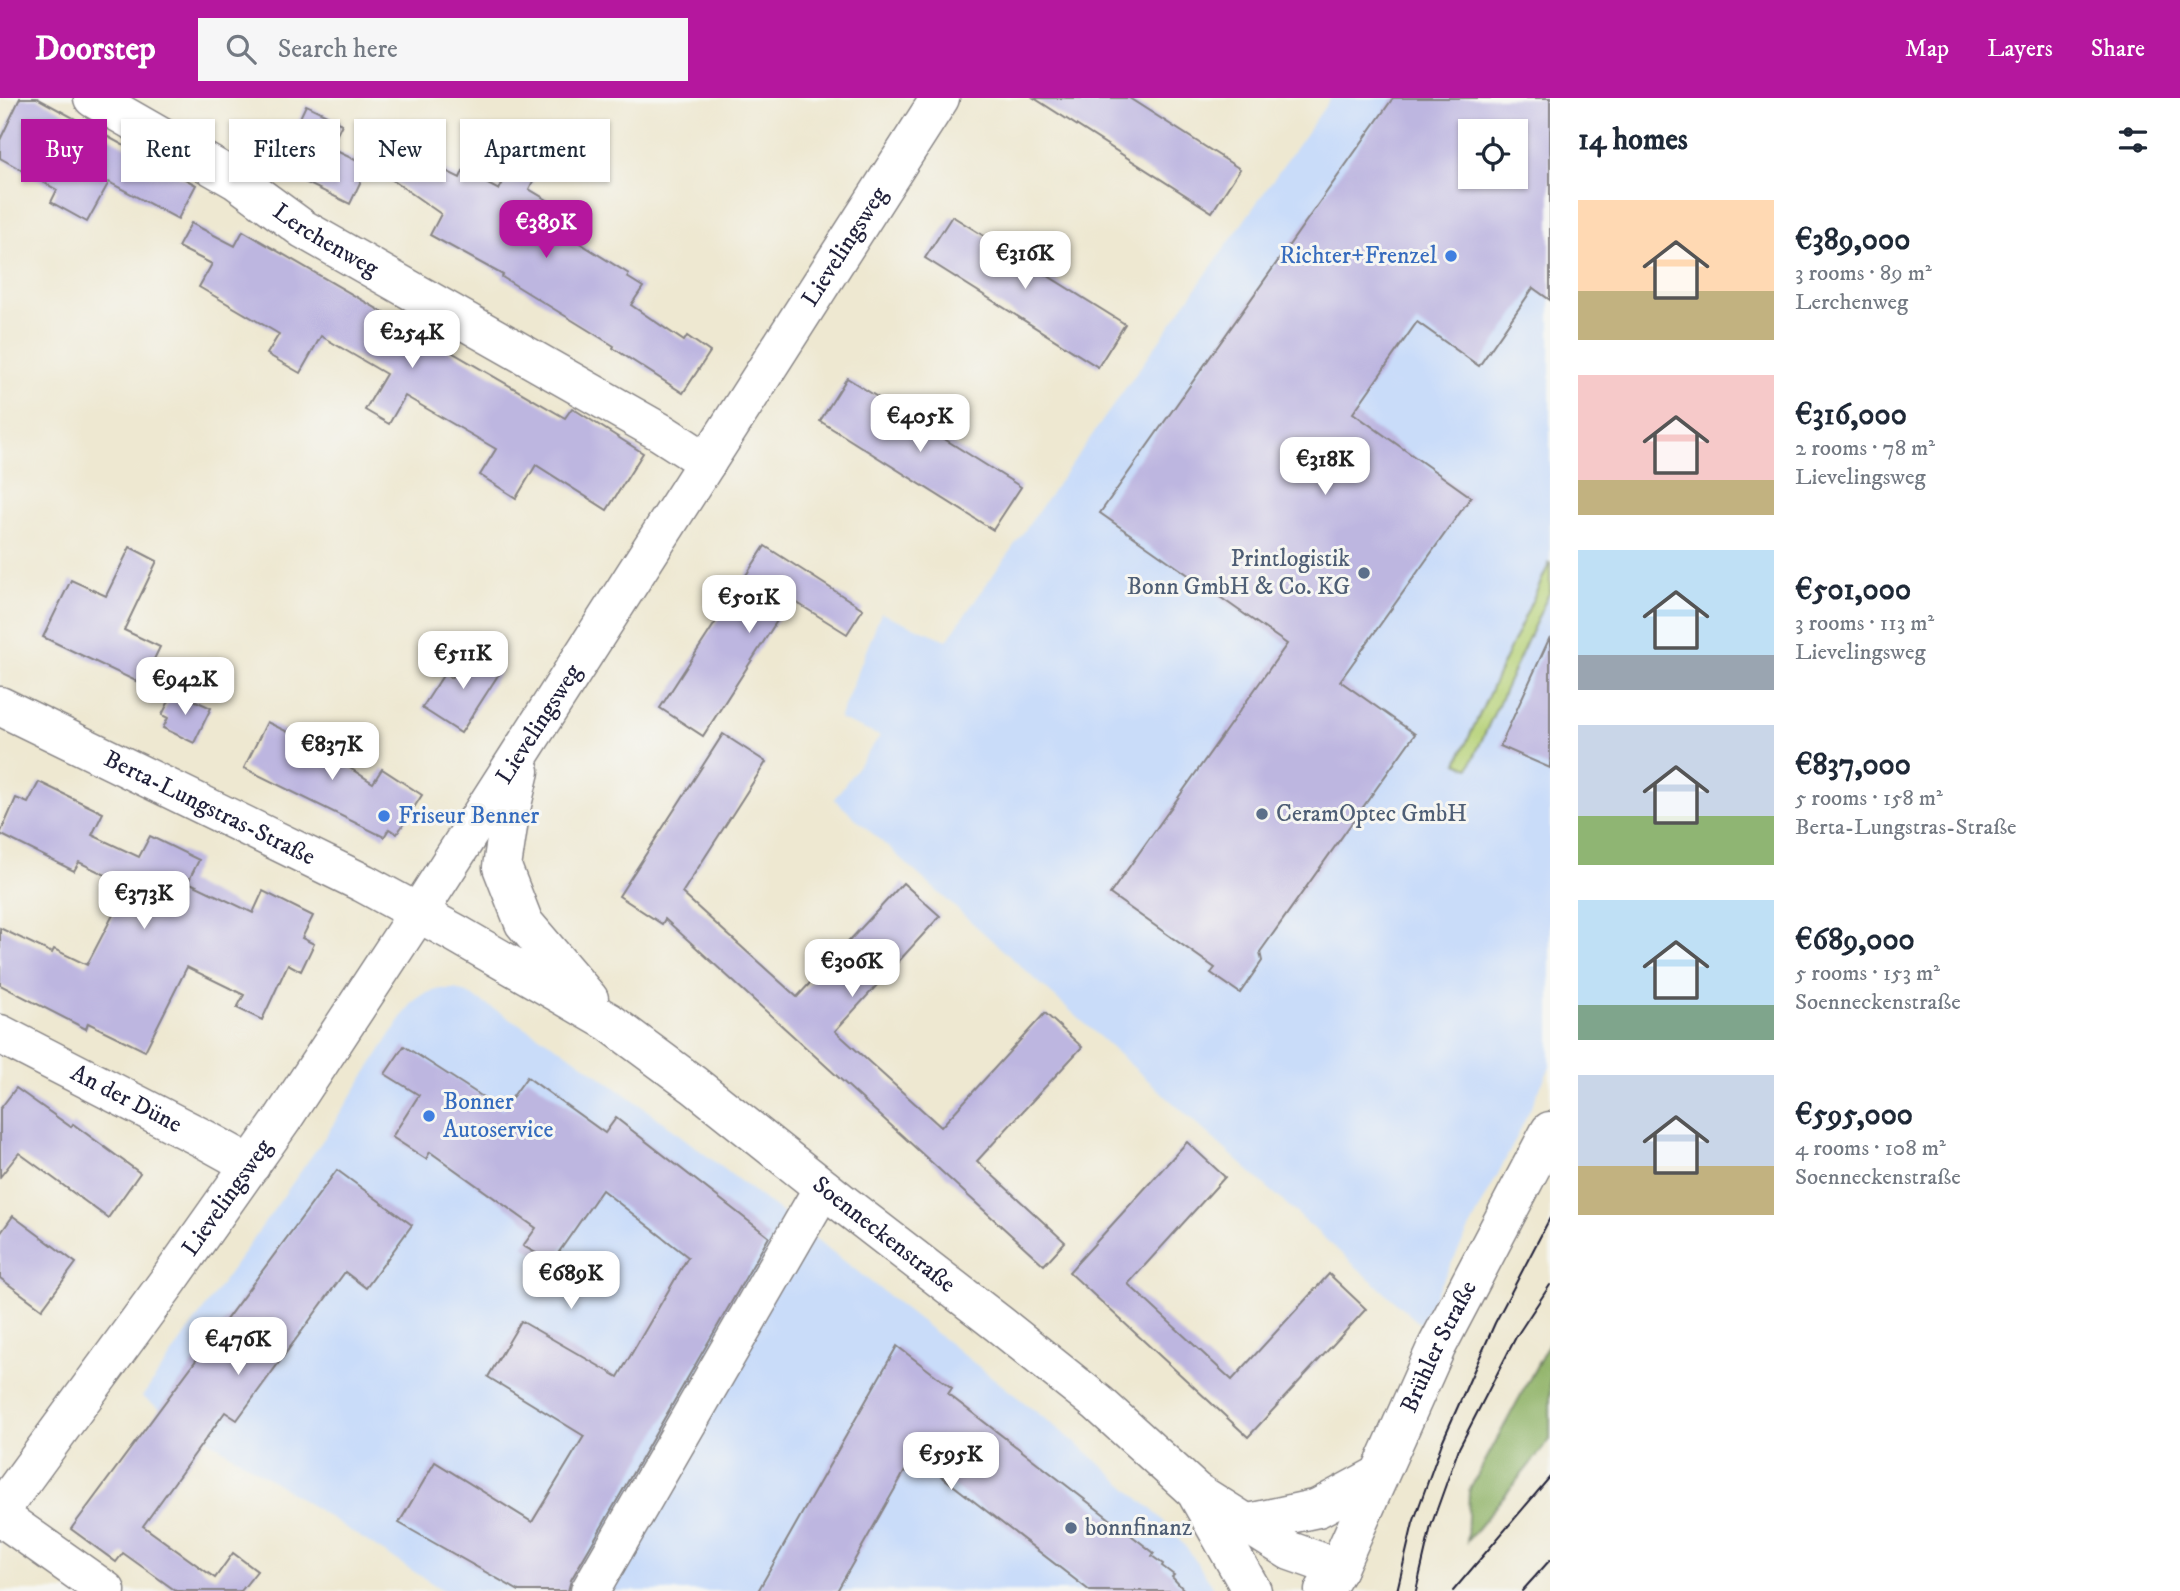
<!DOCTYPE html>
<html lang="en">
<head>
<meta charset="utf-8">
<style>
	:root { --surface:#fff; --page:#f6f6f7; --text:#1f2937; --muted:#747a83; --accent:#b5179e }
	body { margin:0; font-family:"IM FELL DW Pica",serif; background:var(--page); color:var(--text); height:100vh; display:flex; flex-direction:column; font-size:26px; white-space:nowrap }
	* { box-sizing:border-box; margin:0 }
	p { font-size:23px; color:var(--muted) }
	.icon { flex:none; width:38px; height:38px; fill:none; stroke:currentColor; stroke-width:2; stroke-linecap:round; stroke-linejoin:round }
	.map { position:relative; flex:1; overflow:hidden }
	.drawer { display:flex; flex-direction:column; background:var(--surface); width:630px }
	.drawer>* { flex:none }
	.banner { position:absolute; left:21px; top:21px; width:665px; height:63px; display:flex; gap:14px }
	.buttons { position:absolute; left:1458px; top:21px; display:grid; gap:14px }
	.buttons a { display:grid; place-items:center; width:70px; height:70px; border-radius:0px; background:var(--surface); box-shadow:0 2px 5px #0004; font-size:35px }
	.price { position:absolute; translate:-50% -60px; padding:0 16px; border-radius:14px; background:#fff; color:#222; font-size:23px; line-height:46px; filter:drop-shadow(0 2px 4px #0008) }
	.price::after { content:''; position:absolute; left:50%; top:42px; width:21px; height:16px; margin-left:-10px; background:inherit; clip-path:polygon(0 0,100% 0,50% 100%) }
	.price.on { background:var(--accent); color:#fff }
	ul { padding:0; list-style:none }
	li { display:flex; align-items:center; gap:21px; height:175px; padding:0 28px }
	li span { display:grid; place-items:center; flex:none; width:196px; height:140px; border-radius:0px; color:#555 }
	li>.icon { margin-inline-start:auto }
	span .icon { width:84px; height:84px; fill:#fffc; stroke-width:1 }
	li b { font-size:30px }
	h2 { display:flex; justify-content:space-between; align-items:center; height:84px; padding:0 28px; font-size:30px }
	.pill { padding:0 24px; border-radius:0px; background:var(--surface); box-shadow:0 2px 5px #0004; font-size:24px; line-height:63px }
	.pill.on { background:var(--accent); color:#fff }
	header { display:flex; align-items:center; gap:42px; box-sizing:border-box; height:98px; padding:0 35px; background:var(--accent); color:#fff }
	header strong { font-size:33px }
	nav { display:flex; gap:38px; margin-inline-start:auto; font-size:24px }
	.search { width:490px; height:63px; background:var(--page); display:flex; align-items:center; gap:18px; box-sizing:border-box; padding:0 24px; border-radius:0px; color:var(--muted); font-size:26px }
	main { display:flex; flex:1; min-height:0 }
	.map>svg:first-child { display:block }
	.built { fill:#c9dcf9; fill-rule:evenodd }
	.green { fill:#b6d177; stroke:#6c7a59; stroke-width:2 }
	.forest { fill:#90b368; stroke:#596a52; stroke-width:2 }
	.building { fill:#bdb6e0; fill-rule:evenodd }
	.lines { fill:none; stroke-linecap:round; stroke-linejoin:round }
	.minor-casing { stroke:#888586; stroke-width:41 }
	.major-casing { stroke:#888586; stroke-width:41 }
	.minor { stroke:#fff; stroke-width:38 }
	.major { stroke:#fff; stroke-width:38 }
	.tram { stroke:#22223b; stroke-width:2 }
	.shop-dot { fill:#3f7fe0; stroke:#f6f6f2; stroke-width:2.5 }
	.service-dot { fill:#5c6f8a; stroke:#f6f6f2; stroke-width:2.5 }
	.labels { text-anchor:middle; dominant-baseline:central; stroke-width:6; stroke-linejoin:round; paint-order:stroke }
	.street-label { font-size:24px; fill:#22223b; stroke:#f6f6f2 }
	.shop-label { font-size:24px; fill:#366cbe; stroke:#f6f6f2; text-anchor:start }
	.service-label { font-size:24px; fill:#4e5e75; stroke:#f6f6f2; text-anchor:start }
</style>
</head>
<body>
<header>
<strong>Doorstep</strong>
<div class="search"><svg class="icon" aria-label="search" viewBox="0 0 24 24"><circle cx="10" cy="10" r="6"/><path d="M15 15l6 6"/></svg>Search here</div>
<nav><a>Map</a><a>Layers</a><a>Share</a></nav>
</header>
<main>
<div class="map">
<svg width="1550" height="1493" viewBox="0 0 1550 1493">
	<rect width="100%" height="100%" fill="#f6f6f2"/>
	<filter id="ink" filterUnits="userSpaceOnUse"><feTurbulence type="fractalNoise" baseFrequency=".0143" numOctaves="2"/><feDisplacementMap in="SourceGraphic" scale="14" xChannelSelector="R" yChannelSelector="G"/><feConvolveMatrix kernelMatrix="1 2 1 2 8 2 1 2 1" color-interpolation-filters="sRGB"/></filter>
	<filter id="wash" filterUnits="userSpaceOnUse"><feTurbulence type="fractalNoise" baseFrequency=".00686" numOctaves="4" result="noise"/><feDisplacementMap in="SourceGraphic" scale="28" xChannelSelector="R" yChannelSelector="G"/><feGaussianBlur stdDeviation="1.57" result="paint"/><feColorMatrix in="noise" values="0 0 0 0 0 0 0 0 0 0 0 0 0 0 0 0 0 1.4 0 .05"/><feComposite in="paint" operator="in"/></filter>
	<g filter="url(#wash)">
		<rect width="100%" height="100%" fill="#eee8d1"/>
		<!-- built -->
		<g class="built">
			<path d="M1331 0H1550V969L1512 1049 1420 1226 834 701 880 638 839 621 881 515 947 542ZM1470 33H1516V79H1470Z"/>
			<polygon points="439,891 455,891 467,895 568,955 655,1018 834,1155 1081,1349 1160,1419 1189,1453 1216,1493 444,1493 142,1299 327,1036 406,913 414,903 424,896"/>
		</g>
		<!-- green -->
		<polygon class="green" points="1550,464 1550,493 1469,670 1457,665"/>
		<!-- forest -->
		<polygon class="forest" points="1550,1243 1550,1342 1467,1443 1469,1393"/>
		<g id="blocks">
			<!-- building -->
			<g class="building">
				<polygon points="20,0 37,0 196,87 178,121 109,84 87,124 51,104 57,92 0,60 0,42"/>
				<polygon points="1034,0 1129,0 1240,71 1212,114"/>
				<path d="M1393 0H1550V202L1533 190 1479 268 1417 224 1353 315 1471 399 1340 583 1415 636 1260 854 1262 863 1240 895 1211 875 1215 870 1110 796 1287 546 1100 415ZM1470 33H1516V79H1470Z"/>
				<polygon points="306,7 337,22 337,24 342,26 330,50 368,68 350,106 276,70"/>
				<polygon points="401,51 460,80 463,73 499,92 519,53 542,65 529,91 569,115 559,132 629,176 627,179 643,189 631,207 684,243 687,238 710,254 683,295 613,250 614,248 502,179 503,177 430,137 441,116 388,79"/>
				<polygon points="952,118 1125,226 1098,269 925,160"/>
				<polygon points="191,125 235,148 243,133 565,320 572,310 643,355 607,412 536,367 516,400 480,377 496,351 405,298 389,326 365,312 386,276 321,238 300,275 267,256 279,236 199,189 212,166 178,149"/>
				<polygon points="847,280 1021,389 993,432 820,323"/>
				<polygon points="765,448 863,511 847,536 791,501 703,638 660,610"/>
				<polygon points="130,449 157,463 124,532 160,549 142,586 43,539 71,482 106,498"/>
				<polygon points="1550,539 1550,670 1500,648"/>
				<polygon points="470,550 502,571 461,635 422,610 444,576 451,580"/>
				<polygon points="174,593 211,610 194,645 163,630 168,620 162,617"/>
				<polygon points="267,624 313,646 373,685 382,671 422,697 397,736 389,731 384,739 244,670"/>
				<polygon points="723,636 766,664 682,795 797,899 903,785 940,818 835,933 941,1029 1045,915 1082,949 977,1063 1065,1144 1044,1167 665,821 662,826 619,798"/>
				<polygon points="39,684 103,715 92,737 139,759 150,738 199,762 188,784 253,815 263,793 313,818 302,840 314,846 301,873 288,866 262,922 237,910 244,897 187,869 145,953 88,925 86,931 0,887 0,830 52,855 54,851 87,867 128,788 79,764 74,773 0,736 16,700 28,705"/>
				<polygon points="404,948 503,1012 527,979 605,1035 616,1020 769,1139 571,1482 568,1493 519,1493 399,1425 435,1364 532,1424 584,1338 488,1279 521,1223 618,1279 688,1159 602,1092 552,1164 523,1148 536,1130 430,1054 426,1061 392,1039 419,997 385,976"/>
				<polygon points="16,990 71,1029 73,1026 140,1075 108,1120 19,1055 0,1079 0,1011"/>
				<polygon points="1187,1044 1225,1079 1128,1186 1232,1282 1329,1176 1366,1211 1248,1339 1069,1174"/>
				<polygon points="337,1072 412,1127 366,1190 345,1174 237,1322 225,1314 143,1428 215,1480 233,1455 257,1473 241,1493 176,1493 123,1455 116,1464 71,1431"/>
				<polygon points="13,1118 76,1165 42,1211 0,1180 0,1136"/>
				<polygon points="897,1248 952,1290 948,1296 1154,1455 1152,1458 1163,1466 1162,1468 1174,1477 1172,1479 1185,1493 1090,1493 914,1357 837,1493 758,1493"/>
			</g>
		</g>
	</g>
	<g filter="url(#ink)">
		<use href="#blocks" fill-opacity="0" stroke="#888586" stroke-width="2"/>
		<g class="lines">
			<!-- minor casing -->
			<g class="minor-casing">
				<g id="minor">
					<path id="s1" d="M93 0 236 82 303 131 662 335 707 364"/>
					<path id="s2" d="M0 608 363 785 457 836 609 924 694 987 845 1107 999 1226 1098 1305 1195 1393 1290 1453 1338 1470"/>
					<polyline points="520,673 510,715 502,769 524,825 589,901"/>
					<path id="s3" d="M0 936 204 1041 251 1067"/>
					<polyline points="1198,1398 1252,1493"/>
					<path id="s4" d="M0 1413 169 1182 282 1022 418 815 940 0"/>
					<polyline points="0,1418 106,1493"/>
					<polyline points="1244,1426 1318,1410 1377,1378"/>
					<polyline points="590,1493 823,1090"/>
				</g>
			</g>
			<!-- major casing -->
			<g class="major-casing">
				<g id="major">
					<path id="s5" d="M1324 1493 1338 1470 1436 1250 1550 1033"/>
				</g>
			</g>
			<!-- minor -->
			<use href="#minor" class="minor"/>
			<!-- major -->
			<use href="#major" class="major"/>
			<!-- tram -->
			<g class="tram">
				<polyline points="1397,1493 1413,1425 1443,1342 1495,1225 1550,1120"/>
				<polyline points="1416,1493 1431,1428 1459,1350 1516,1239 1550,1187"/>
				<polyline points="1453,1493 1550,1379"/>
				<polyline points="1522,1493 1550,1462"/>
			</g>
		</g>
	</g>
	<!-- markers -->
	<g class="shop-dot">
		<circle cx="1451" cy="158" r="7"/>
		<circle cx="384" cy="718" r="7"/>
		<circle cx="429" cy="1018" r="7"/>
	</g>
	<g class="service-dot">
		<circle cx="1364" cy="475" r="7"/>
		<circle cx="1262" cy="716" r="7"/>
		<circle cx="1071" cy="1430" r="7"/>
	</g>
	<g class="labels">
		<!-- street labels -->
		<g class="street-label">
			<text stroke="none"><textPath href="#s1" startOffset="273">Lerchenweg</textPath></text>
			<text stroke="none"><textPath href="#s4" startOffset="1521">Lievelingsweg</textPath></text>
			<text stroke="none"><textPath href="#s4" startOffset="954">Lievelingsweg</textPath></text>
			<text stroke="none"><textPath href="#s2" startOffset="233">Berta-Lungstras-Straße</textPath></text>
			<text stroke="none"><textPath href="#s3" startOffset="142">An der Düne</textPath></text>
			<text stroke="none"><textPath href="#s4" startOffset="387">Lievelingsweg</textPath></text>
			<text stroke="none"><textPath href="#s2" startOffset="1034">Soenneckenstraße</textPath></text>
			<text stroke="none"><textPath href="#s5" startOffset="270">Brühler Straße</textPath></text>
		</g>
		<!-- shop labels -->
		<g class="shop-label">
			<text x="1437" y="158" text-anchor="end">Richter+Frenzel</text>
			<text x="398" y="718">Friseur Benner</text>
			<text x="443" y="1004">Bonner<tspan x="443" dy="28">Autoservice</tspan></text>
		</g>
		<!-- service labels -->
		<g class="service-label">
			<text x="1350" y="461" text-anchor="end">Printlogistik<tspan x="1350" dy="28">Bonn GmbH &amp; Co. KG</tspan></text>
			<text x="1276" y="716">CeramOptec GmbH</text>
			<text x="1085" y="1430">bonnfinanz</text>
		</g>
	</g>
</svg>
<div class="buttons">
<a><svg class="icon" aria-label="locate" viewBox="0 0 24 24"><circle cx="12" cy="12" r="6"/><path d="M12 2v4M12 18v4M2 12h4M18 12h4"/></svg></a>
</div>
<b class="price on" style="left:546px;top:162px">€389K</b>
<b class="price" style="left:1025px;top:193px">€316K</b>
<b class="price" style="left:412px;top:272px">€254K</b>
<b class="price" style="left:920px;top:356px">€405K</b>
<b class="price" style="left:1325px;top:399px">€318K</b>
<b class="price" style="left:749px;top:537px">€501K</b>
<b class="price" style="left:463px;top:593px">€511K</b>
<b class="price" style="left:185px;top:619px">€942K</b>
<b class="price" style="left:332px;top:684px">€837K</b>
<b class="price" style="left:144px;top:833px">€373K</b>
<b class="price" style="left:852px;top:901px">€306K</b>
<b class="price" style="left:571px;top:1213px">€689K</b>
<b class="price" style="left:238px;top:1279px">€476K</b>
<b class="price" style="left:951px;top:1394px">€595K</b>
<div class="banner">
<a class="pill on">Buy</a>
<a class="pill">Rent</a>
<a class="pill">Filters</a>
<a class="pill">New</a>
<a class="pill">Apartment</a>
</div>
</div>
<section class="drawer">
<h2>14 homes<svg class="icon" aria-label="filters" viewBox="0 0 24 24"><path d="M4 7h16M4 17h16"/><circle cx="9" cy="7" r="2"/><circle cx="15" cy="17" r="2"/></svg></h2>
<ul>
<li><span style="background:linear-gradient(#ffd9b3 65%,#c2b280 0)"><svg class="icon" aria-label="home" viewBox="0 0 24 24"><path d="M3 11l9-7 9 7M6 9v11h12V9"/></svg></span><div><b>€389,000</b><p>3 rooms · 89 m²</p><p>Lerchenweg</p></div></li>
<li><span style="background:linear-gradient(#f6c9c9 75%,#c2b280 0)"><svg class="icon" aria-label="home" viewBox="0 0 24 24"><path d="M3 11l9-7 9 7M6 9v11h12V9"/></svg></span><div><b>€316,000</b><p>2 rooms · 78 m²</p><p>Lievelingsweg</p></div></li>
<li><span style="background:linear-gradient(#bfe0f5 75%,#9aa5b1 0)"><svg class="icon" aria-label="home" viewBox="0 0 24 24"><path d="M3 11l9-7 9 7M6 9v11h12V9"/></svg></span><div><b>€501,000</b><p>3 rooms · 113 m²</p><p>Lievelingsweg</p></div></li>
<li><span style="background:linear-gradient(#c9d6e8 65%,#8fb573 0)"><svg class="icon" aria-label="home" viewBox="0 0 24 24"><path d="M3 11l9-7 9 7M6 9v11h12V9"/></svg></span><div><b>€837,000</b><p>5 rooms · 158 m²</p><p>Berta-Lungstras-Straße</p></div></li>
<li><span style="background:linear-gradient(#bfe0f5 75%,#7fa58c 0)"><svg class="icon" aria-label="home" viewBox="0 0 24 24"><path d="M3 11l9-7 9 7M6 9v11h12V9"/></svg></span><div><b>€689,000</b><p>5 rooms · 153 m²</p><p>Soenneckenstraße</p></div></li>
<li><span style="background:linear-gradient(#c9d6e8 65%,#c2b280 0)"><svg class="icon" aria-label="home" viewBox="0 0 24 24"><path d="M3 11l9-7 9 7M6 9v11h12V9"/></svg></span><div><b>€595,000</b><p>4 rooms · 108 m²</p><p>Soenneckenstraße</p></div></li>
</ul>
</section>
</main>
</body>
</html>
